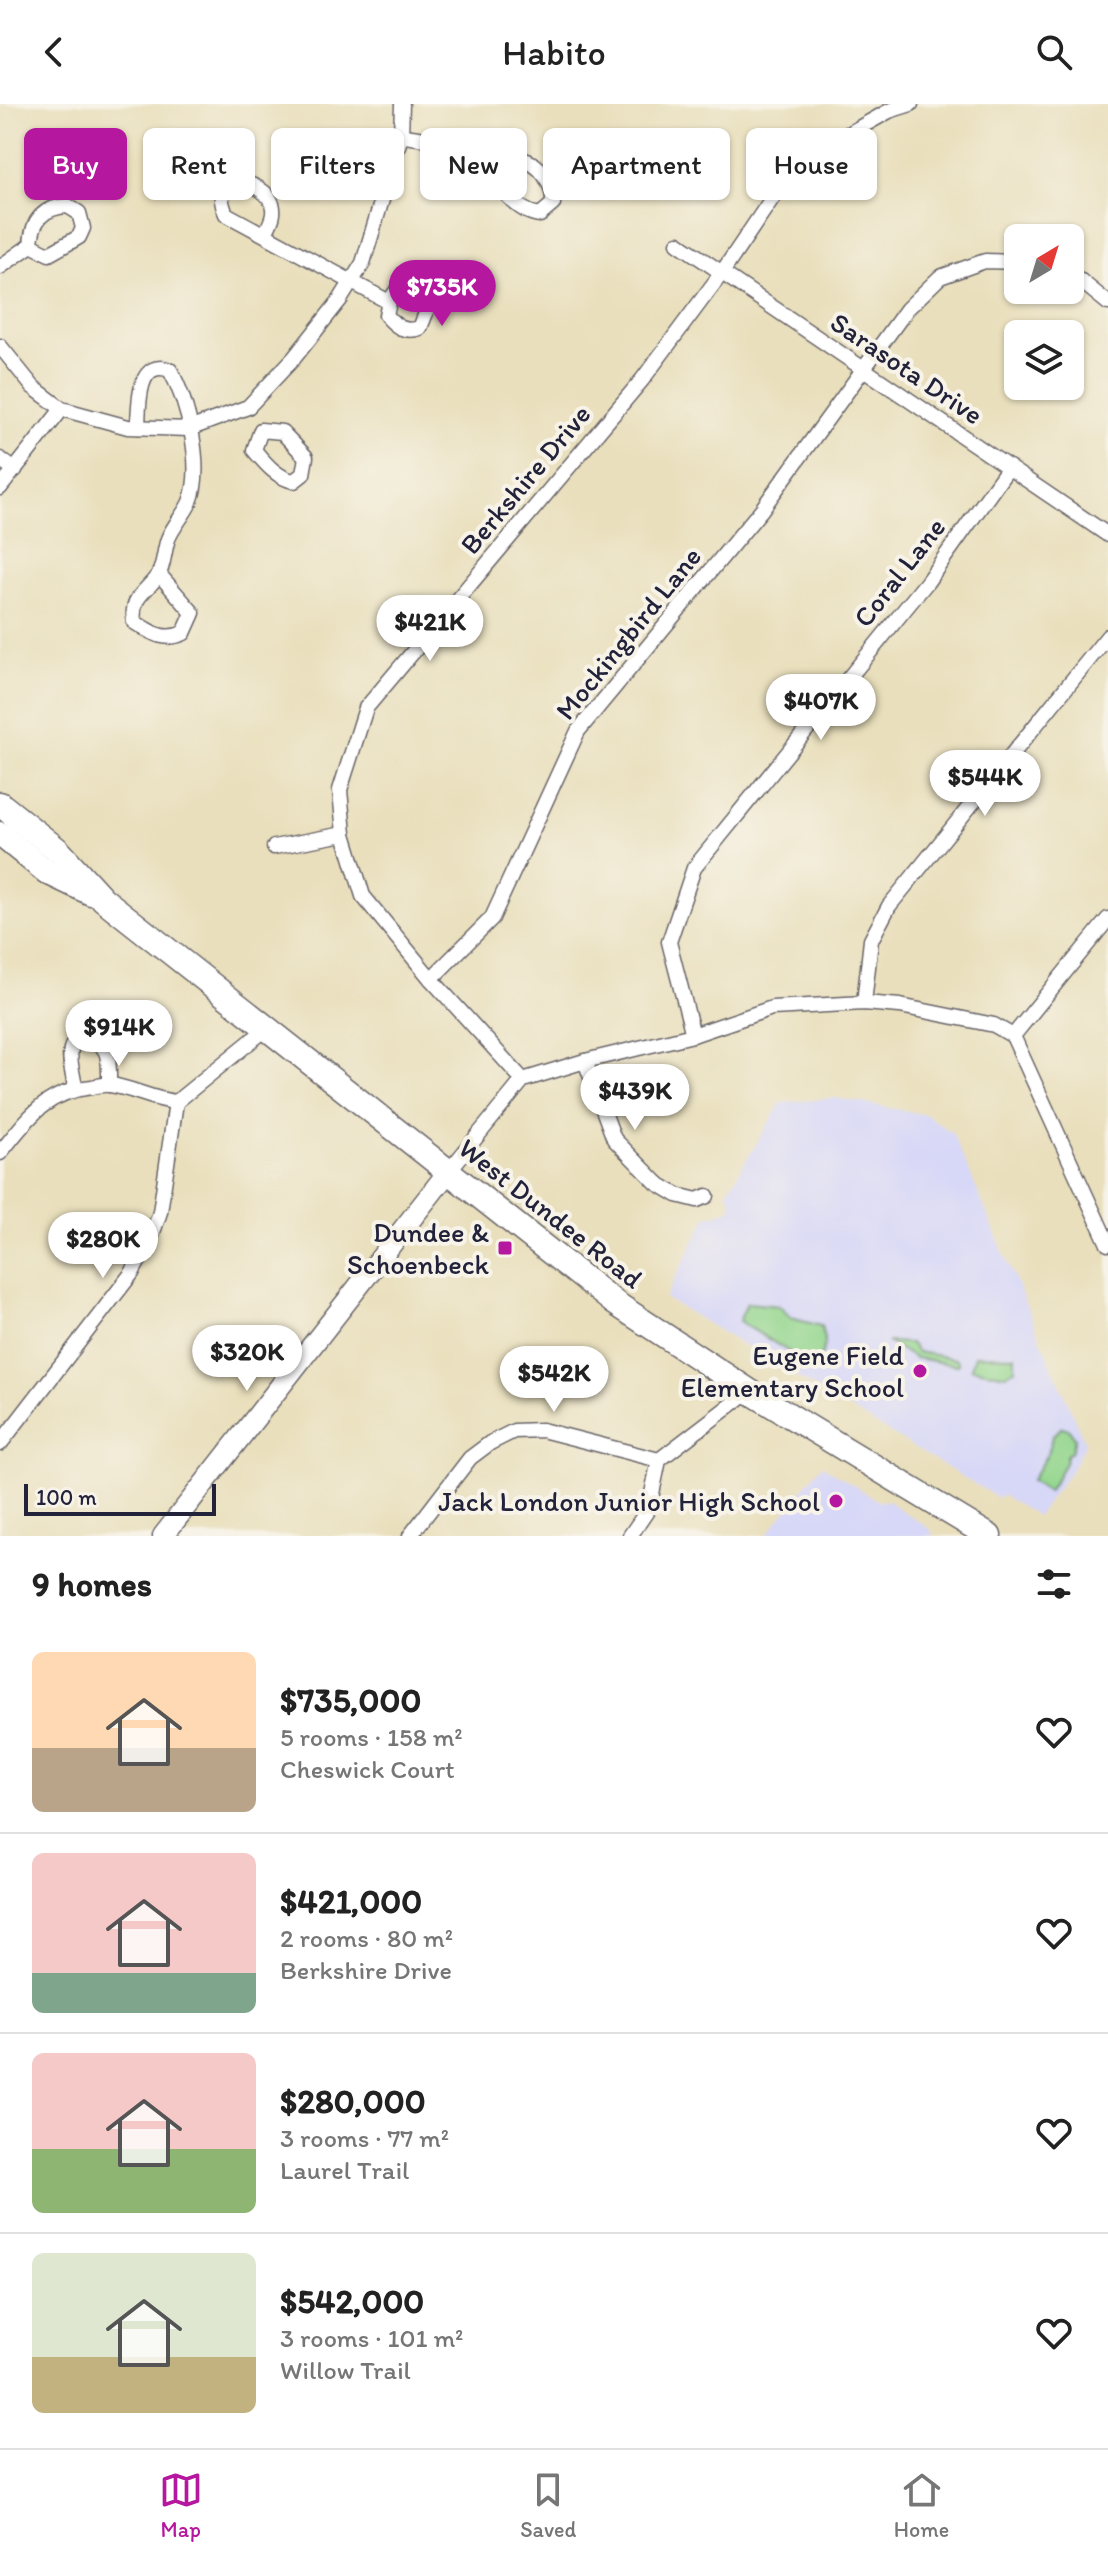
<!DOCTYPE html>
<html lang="en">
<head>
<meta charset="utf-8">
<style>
	:root { --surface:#fff; --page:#f6f6f6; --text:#222; --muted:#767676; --line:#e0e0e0; --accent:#b5179e }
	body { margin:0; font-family:Itim,sans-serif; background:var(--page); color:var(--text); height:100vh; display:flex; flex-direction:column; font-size:30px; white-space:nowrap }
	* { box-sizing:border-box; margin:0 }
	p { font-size:26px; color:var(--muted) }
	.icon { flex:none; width:44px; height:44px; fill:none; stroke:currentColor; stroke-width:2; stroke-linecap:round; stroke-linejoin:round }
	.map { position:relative; height:1432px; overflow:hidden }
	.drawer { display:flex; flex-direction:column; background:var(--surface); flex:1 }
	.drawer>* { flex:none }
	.hud { position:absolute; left:24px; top:24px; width:1060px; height:72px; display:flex; gap:16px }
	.needle { width:52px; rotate:38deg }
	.buttons { position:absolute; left:1004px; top:120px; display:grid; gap:16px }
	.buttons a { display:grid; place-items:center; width:80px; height:80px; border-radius:12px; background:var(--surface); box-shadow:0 2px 6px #0004; font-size:40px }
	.scale { position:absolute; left:24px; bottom:20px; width:192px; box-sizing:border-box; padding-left:8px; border:4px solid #22223b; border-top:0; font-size:22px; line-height:28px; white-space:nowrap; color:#22223b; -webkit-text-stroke:6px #f7f3e8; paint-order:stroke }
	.price { position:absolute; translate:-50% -68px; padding:0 18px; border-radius:28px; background:#fff; color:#222; font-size:26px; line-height:52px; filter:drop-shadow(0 2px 4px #0008) }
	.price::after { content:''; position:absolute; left:50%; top:48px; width:24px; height:18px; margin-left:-12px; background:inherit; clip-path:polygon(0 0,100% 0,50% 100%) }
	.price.current { background:var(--accent); color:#fff }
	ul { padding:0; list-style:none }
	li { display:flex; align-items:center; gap:24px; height:200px; padding:0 32px }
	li+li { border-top:2px solid var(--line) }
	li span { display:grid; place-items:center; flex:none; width:224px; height:160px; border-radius:12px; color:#555 }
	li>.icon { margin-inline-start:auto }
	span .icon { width:96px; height:96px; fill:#fffc; stroke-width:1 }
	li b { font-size:34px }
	h2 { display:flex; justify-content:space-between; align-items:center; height:96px; padding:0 32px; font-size:34px }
	.pill { padding:0 28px; border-radius:12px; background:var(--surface); box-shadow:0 2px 6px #0004; font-size:28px; line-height:72px }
	.pill.current { background:var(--accent); color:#fff }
	header { display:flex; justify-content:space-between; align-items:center; height:104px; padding:0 32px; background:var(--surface); font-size:36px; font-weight:600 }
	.tabs { display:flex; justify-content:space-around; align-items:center; height:112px; border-top:2px solid var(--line); background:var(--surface); font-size:22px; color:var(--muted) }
	.tabs a { display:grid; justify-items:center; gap:4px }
	.tabs .current { color:var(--accent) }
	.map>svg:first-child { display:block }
	.built { fill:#d7d7f8 }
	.green { fill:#93d58d; stroke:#5a7c64; stroke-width:2 }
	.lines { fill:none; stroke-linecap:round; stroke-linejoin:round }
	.street-casing { stroke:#686468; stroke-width:17 }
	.secondary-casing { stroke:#686468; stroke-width:23 }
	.primary-casing { stroke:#686468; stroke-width:27 }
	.street { stroke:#fff; stroke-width:14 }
	.secondary { stroke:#fff; stroke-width:20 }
	.primary { stroke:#fff; stroke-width:24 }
	.poi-dot { fill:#b5179e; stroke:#f7f3e8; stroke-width:3 }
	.labels { text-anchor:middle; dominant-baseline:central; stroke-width:8; stroke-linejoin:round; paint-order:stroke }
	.street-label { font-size:28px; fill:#22223b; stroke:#f7f3e8 }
	.poi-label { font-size:28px; fill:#22223b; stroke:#f7f3e8; text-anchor:end }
</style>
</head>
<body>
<header><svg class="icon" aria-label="back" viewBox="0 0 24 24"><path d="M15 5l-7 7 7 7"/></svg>Habito<svg class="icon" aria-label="search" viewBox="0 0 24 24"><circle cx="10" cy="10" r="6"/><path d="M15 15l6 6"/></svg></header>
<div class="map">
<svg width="1108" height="1432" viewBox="0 0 1108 1432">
	<rect width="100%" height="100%" fill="#f7f3e8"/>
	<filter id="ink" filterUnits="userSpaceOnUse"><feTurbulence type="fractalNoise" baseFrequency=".0125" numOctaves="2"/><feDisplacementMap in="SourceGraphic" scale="16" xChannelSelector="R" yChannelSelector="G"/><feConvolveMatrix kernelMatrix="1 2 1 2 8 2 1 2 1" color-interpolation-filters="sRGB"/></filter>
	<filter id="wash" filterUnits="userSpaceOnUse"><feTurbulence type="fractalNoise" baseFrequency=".006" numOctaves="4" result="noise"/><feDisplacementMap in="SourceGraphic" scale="32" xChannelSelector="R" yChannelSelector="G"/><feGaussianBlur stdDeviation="1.8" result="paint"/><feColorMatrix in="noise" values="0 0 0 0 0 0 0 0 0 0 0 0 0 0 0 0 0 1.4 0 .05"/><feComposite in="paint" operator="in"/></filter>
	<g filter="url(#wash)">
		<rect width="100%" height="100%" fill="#e9dfbc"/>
		<!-- built -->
		<g class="built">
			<polygon points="835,994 927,1011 953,1030 1085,1339 1072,1365 1037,1412 1002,1391 998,1394 665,1194 708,1111 716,1111 731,1104 732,1097 727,1088 781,999"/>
			<polygon points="822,1361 880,1398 886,1396 930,1425 934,1432 766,1432"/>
		</g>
		<!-- green -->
		<g class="green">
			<polygon points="747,1199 779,1202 791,1214 821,1222 825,1240 821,1252 804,1257 739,1217"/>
			<polygon points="887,1238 910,1239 917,1248 957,1255 959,1259 957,1261 915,1254"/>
			<polygon points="975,1251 1015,1252 1015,1265 1006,1271 971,1264"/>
			<polygon points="1062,1323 1069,1325 1075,1334 1071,1348 1066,1351 1065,1359 1048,1388 1031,1377 1049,1347 1052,1332"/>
		</g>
	</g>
	<g filter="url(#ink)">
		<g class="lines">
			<!-- street casing -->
			<g class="street-casing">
				<g id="street">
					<path d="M401 32C424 33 448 41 469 49 477 51 485 59 493 60 501 60 509 54 518 55 540 57 554 80 553 100L540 111C519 109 493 81 492 60"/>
					<path d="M68 102 79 109 83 124 79 133 49 150 31 141C32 116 43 103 68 102Z"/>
					<path d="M265 130C269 121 276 111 272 100 265 75 206 65 226 110L389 198"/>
					<polyline points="678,139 1108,431"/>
					<polyline points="0,163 31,141"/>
					<polyline points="1070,173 1081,177 1108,199"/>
					<path d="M407 188 422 197 426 209 420 224C405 229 396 223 386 211L389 198 395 189Z"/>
					<polyline points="0,242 33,283 62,305 128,323 189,325 248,303 294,254 340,196 363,159 401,32 402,0"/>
					<path d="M138 323C139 301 137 254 170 266 188 298 204 363 190 398 184 411 173 422 168 435 164 446 164 462 158 471 145 490 131 491 134 518 152 529 164 538 184 529L193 509 159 470"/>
					<path d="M261 326 282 328 306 353 303 370 294 377C277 374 265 359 254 346Z"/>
					<polyline points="0,355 15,366"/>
					<polyline points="0,384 62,305"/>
					<polyline points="274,743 344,730"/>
					<polyline points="431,875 492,814 578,627 762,405 907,205 940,173 985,157 1018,158"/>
					<polyline points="864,899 871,836 889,802 1108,532"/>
					<polyline points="693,931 669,838 694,764 927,478 1009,363"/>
					<polyline points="1013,932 1108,1140"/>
					<polyline points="1013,932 1108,815"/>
					<polyline points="585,957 614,1035 657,1079 677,1091 697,1096 707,1092"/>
					<polyline points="523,976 431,875 363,792 344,730 340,686 366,604 642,276 721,170 775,90 834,38 889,7 911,0"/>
					<path d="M75 984C74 973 68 956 71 945 76 926 100 935 106 948 110 957 109 971 109 981"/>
					<path d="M0 1049C28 1015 44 988 92 983 97 982 104 980 110 981 133 984 153 996 176 998L267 924"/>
					<polyline points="448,1068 523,976 585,957 693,931 772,904 864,899 900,902 994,921 1013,932"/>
					<polyline points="0,1340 132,1169 150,1137 160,1108 176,998"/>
					<polyline points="410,1432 470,1354 490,1339 514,1327 542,1326 659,1356 749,1287"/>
					<polyline points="630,1432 649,1404 659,1356"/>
				</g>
			</g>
			<!-- secondary casing -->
			<g class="secondary-casing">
				<polyline id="secondary" points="163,1432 448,1068"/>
			</g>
			<!-- primary casing -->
			<g class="primary-casing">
				<g id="primary">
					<polyline points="0,700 59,747 103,795 615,1199 749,1287 989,1432"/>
					<polyline points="0,730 47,768 91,789"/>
				</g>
			</g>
			<!-- street -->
			<use href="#street" class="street"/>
			<!-- secondary -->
			<use href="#secondary" class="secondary"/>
			<!-- primary -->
			<use href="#primary" class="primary"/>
		</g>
	</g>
	<!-- markers -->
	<g class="poi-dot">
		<rect x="497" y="1136" width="16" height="16" rx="4"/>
		<circle cx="920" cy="1267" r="8"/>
		<circle cx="836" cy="1397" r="8"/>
	</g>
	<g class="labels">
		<!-- street labels -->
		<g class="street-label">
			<text transform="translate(907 264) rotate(34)">Sarasota Drive</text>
			<text transform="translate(525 375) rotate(-50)">Berkshire Drive</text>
			<text transform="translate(899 468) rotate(-52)">Coral Lane</text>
			<text transform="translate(628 529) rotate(-51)">Mockingbird Lane</text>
			<text transform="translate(551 1109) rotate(38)">West Dundee Road</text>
		</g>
		<!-- poi labels -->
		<g class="poi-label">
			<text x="489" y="1128">Dundee &amp;<tspan x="489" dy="32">Schoenbeck</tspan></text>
			<text x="904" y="1251">Eugene Field<tspan x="904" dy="32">Elementary School</tspan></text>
			<text x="820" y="1397">Jack London Junior High School</text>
		</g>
	</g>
</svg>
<div class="buttons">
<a><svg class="needle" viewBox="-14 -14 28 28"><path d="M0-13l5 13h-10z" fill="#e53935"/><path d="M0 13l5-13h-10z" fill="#767676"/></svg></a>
<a><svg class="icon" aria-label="layers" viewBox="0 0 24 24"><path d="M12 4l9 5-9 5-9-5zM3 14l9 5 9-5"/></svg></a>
</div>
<div class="scale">100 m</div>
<b class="price current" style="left:442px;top:224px">$735K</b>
<b class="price" style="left:430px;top:559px">$421K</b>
<b class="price" style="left:821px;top:638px">$407K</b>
<b class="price" style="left:985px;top:714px">$544K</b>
<b class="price" style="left:119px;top:964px">$914K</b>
<b class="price" style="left:635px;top:1028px">$439K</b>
<b class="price" style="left:103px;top:1176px">$280K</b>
<b class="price" style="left:247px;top:1289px">$320K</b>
<b class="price" style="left:554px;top:1310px">$542K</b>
<div class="hud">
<a class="pill current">Buy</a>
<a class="pill">Rent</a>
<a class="pill">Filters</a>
<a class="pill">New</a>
<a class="pill">Apartment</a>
<a class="pill">House</a>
</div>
</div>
<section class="drawer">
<h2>9 homes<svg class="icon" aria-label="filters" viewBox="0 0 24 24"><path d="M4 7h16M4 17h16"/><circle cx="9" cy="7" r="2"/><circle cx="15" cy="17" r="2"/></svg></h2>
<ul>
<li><span style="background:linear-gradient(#ffd9b3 60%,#b9a48a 0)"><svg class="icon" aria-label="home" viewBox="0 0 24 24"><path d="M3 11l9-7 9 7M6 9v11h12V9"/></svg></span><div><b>$735,000</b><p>5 rooms · 158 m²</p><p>Cheswick Court</p></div><svg class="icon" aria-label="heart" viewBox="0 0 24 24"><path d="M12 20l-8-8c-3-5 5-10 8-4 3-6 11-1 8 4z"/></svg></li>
<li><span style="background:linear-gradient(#f6c9c9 75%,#7fa58c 0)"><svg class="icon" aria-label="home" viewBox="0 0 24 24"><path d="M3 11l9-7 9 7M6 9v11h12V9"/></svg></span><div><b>$421,000</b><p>2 rooms · 80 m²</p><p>Berkshire Drive</p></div><svg class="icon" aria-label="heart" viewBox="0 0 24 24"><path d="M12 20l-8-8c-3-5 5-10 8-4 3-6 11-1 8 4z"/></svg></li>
<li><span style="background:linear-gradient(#f6c9c9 60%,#8fb573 0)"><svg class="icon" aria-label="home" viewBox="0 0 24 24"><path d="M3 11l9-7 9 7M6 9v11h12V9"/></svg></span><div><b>$280,000</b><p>3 rooms · 77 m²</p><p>Laurel Trail</p></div><svg class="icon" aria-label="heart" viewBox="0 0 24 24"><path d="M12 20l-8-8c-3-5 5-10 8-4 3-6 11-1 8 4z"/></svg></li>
<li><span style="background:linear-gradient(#dfe7d0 65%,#c2b280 0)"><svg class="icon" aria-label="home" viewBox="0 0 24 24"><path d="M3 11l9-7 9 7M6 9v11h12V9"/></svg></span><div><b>$542,000</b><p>3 rooms · 101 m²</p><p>Willow Trail</p></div><svg class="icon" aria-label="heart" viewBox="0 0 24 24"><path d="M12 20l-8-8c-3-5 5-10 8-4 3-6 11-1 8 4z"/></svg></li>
</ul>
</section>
<nav class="tabs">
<a class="current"><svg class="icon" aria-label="map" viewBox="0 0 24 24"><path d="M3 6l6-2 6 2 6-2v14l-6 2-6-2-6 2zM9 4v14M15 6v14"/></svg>Map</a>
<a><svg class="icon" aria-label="saved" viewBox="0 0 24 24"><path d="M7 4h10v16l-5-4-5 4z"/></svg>Saved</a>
<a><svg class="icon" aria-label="home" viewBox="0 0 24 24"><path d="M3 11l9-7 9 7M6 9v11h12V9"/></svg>Home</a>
</nav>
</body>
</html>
